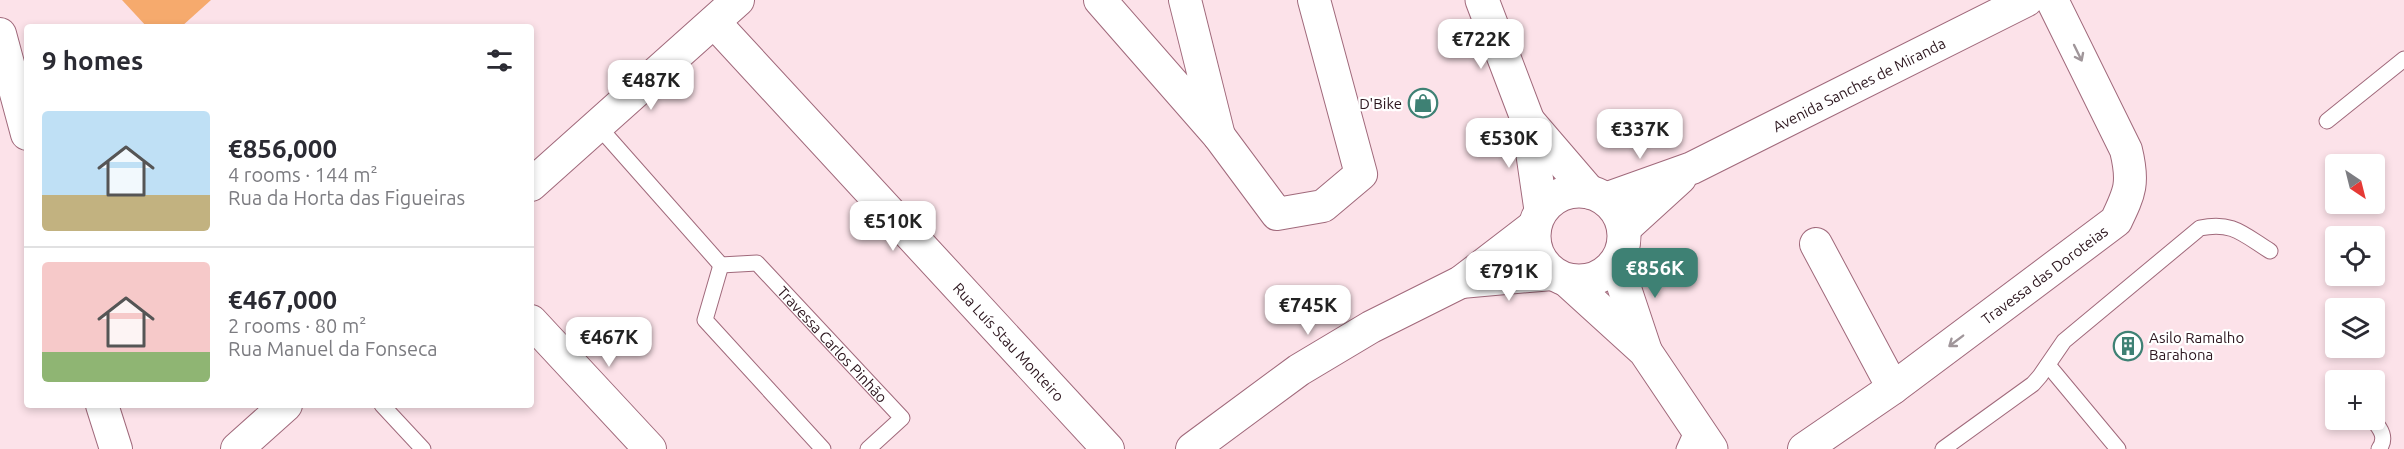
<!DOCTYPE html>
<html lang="en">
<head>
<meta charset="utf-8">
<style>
	:root { --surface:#fff; --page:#f7f7f7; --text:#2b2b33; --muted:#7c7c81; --line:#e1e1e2; --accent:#3e8174 }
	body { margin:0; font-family:Ubuntu,sans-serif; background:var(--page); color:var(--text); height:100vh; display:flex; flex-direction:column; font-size:22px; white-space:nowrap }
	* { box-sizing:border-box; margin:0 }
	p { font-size:20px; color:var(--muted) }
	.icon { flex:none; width:33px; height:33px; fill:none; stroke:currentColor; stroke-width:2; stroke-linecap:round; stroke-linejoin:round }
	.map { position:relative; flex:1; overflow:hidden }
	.drawer { position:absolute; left:24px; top:24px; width:510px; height:384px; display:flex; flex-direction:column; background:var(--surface); border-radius:6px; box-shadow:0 3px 9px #0003 }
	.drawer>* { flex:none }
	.needle { width:39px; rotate:145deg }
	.tools { position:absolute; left:2325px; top:154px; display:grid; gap:12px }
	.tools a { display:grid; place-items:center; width:60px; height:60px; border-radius:6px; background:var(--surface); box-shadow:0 3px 9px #0003; font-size:30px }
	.price { position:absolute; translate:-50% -51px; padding:0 14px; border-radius:12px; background:#fff; color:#222; font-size:20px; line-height:39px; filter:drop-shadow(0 2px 3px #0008) }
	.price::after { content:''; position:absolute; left:50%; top:36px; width:18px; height:14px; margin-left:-9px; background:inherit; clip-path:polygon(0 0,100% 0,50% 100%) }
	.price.on { background:var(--accent); color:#fff }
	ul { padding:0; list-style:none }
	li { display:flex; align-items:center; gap:18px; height:150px; padding:0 18px }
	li+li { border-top:2px solid var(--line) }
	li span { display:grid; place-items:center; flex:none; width:168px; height:120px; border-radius:6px; color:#555 }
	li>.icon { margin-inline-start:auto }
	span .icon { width:72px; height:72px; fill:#fffc; stroke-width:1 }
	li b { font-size:26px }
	h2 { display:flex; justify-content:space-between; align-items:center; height:72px; padding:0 18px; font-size:26px }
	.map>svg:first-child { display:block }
	.grass { fill:#f6aa6d }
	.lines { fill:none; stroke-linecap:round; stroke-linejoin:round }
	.service-casing { stroke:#a0697b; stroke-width:17 }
	.minor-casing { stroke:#a0697b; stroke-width:34 }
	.tertiary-casing { stroke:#a0697b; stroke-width:35 }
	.service { stroke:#fff; stroke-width:15 }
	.minor { stroke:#fff; stroke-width:32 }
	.tertiary { stroke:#fff; stroke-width:33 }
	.oneway { stroke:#a0969a }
	.labels { text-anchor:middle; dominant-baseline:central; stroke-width:4.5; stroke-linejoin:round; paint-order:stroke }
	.street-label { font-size:15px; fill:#2c161e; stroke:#fff }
	.poi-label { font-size:15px; fill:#2c161e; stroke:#fff; text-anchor:end }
</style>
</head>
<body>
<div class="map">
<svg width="2404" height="449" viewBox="0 0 2404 449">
	<rect width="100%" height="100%" fill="#fce2e9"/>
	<!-- grass -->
	<polygon class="grass" points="122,0 211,0 181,27 147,27"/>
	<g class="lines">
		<!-- service casing -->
		<g class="service-casing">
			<g id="service">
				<polyline points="2327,121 2404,59"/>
				<polyline points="598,126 721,265"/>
				<path id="s1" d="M721 265 757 263 902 418 868 449"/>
				<polyline points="721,265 705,320 823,449"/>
				<polyline points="2048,365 2118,449"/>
				<polyline points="382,405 423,449"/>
				<path d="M2373 420C2381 429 2387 438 2379 449"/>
				<polyline points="1684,449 1694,427"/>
				<path d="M1943 449 2033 384 2040 376 2064 341 2200 228C2232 221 2243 234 2270 251"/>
			</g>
		</g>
		<!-- minor casing -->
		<g class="minor-casing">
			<g id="minor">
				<polyline points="1100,0 1219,136 1185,0"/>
				<path id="s2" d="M714 22 1108 449"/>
				<polyline points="0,34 27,134"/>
				<polyline points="1219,136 1277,214 1323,206 1361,174 1314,0"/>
				<polyline points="531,185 738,0"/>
				<path id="s3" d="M1605 199 1692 168 2027 0"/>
				<polyline points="1624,229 1680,178"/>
				<polyline points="1816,244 1893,388"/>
				<polyline points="1461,282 1552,274"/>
				<polyline points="531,321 650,449"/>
				<polyline points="102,405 116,449"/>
				<polyline points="237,449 286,405"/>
				<polyline points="1192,449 1299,370 1371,327 1461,282 1534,226"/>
				<path id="s4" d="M1804 449 1893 388 2116 221C2130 192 2134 183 2126 150L2052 0"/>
			</g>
		</g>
		<!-- tertiary casing -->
		<g class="tertiary-casing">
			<g id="tertiary">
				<polyline points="1482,0 1528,121 1541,210"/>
				<polyline points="1528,121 1589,192"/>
				<circle cx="1579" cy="236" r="45"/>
				<polyline points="1616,263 1645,350"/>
				<polyline points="1568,281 1645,351 1711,449"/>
			</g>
		</g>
		<!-- service -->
		<use href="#service" class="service"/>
		<!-- minor -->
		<use href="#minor" class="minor"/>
		<!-- tertiary -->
		<use href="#tertiary" class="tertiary"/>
	</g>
	<!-- one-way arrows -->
	<defs><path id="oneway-shaft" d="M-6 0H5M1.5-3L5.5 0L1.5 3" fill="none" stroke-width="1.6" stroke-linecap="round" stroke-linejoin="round" transform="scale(1.5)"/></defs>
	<g class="oneway">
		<use href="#oneway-shaft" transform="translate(2078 53) rotate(64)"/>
		<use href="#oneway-shaft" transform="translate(1956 341) rotate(143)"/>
	</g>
	<!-- icons -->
	<defs>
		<g id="shop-ring" transform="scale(1.5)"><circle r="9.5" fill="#fff" stroke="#3e8174" stroke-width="1.5"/><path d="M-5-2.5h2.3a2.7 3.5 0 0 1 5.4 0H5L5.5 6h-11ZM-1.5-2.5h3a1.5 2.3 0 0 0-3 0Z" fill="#3e8174"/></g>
		<g id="building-ring" transform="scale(1.5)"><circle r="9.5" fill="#fff" stroke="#3e8174" stroke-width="1.5"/><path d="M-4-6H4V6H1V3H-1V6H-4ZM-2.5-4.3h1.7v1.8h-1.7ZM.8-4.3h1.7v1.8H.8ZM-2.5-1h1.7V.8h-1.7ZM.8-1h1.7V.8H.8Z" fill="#3e8174"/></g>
	</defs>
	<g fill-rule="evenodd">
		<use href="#shop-ring" x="1423" y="103"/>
		<use href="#building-ring" x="2128" y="346"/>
	</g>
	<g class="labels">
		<!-- street labels -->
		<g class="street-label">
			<text stroke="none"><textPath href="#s3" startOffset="279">Avenida Sanches de Miranda</textPath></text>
			<text stroke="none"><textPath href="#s4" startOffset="297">Travessa das Doroteias</textPath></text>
			<text stroke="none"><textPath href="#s2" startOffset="435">Rua Luís Stau Monteiro</textPath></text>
			<text stroke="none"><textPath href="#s1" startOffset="147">Travessa Carlos Pinhão</textPath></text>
		</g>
		<!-- poi labels -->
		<g class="poi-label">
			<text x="1402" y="103">D'Bike</text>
			<text x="2149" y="337" text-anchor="start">Asilo Ramalho<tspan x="2149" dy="17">Barahona</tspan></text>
		</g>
	</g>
</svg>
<div class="tools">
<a><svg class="needle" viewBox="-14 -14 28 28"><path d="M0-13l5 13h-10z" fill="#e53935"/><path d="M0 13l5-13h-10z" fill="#7c7c81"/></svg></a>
<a><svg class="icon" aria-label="locate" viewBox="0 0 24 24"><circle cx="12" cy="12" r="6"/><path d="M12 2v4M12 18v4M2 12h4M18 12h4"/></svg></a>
<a><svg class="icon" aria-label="layers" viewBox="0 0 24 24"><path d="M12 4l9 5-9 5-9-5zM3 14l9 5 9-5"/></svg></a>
<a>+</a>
</div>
<b class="price" style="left:1481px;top:70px">€722K</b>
<b class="price" style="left:651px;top:111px">€487K</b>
<b class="price" style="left:1640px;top:160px">€337K</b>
<b class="price" style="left:1509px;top:169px">€530K</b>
<b class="price" style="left:893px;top:252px">€510K</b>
<b class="price on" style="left:1655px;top:299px">€856K</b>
<b class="price" style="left:1509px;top:302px">€791K</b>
<b class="price" style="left:1308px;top:336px">€745K</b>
<b class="price" style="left:609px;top:368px">€467K</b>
<section class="drawer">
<h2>9 homes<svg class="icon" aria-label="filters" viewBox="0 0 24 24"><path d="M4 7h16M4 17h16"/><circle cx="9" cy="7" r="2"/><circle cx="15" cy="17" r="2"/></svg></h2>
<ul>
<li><span style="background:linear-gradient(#bfe0f5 70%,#c2b280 0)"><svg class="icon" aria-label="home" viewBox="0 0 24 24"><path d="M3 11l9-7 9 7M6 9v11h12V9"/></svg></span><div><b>€856,000</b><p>4 rooms · 144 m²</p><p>Rua da Horta das Figueiras</p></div></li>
<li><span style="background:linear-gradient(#f6c9c9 75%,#8fb573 0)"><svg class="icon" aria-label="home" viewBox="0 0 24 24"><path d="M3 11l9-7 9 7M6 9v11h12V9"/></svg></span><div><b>€467,000</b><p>2 rooms · 80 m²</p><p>Rua Manuel da Fonseca</p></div></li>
</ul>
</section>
</div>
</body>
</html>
